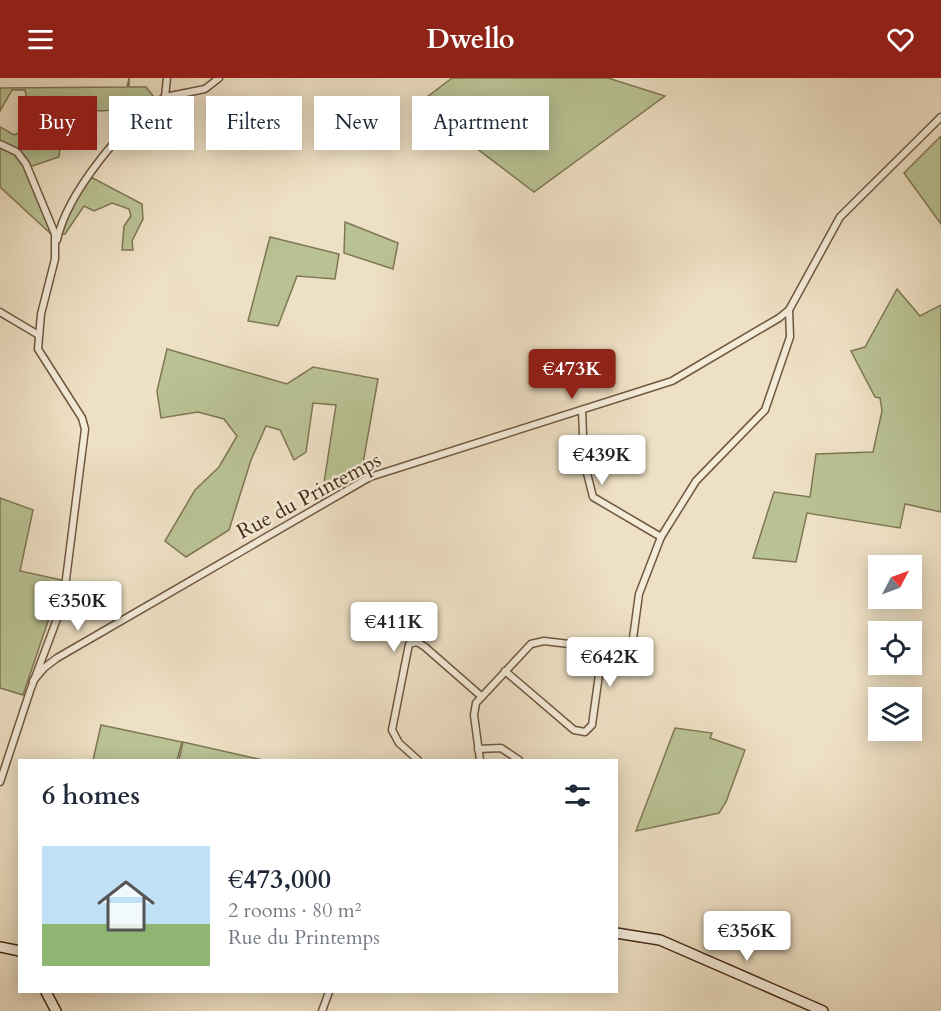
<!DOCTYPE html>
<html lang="en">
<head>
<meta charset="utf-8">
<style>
	:root { --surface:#fff; --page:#f6f6f7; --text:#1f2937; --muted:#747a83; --accent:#8f2418 }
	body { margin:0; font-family:Cardo,serif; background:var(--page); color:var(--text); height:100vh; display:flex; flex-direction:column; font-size:22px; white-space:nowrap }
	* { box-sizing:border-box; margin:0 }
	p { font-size:20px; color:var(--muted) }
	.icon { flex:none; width:33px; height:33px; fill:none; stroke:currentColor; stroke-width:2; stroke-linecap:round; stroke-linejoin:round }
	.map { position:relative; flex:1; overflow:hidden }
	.panel { position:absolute; left:18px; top:681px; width:600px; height:234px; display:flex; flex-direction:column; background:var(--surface); border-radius:0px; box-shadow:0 3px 15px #0003 }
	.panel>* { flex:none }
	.banner { position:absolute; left:18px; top:18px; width:600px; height:54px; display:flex; gap:12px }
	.needle { width:39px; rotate:49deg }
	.controls { position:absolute; left:868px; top:477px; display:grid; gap:12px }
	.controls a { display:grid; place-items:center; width:54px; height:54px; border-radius:0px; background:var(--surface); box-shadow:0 3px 15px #0003; font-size:30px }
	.price { position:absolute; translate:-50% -51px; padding:0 14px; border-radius:6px; background:#fff; color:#222; font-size:20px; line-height:39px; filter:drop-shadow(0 2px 3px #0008) }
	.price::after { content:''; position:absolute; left:50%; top:36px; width:18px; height:14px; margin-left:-9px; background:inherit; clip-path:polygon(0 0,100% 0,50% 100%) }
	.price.selected { background:var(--accent); color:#fff }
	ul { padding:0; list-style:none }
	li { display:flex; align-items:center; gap:18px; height:150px; padding:0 24px }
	li span { display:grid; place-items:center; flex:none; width:168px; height:120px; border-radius:0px; color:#555 }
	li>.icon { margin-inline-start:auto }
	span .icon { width:72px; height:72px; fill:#fffc; stroke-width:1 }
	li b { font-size:26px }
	h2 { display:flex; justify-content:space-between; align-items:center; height:72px; padding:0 24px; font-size:26px }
	.tag { padding:0 21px; border-radius:0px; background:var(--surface); box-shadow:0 3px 15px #0003; font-size:21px; line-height:54px }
	.tag.selected { background:var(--accent); color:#fff }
	header { display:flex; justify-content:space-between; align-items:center; height:78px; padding:0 24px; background:var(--accent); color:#fff; font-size:27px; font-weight:600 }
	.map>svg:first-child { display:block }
	.green { fill:#b9c294; stroke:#7f7654; stroke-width:1.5 }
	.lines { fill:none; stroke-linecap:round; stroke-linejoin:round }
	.street-casing { stroke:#6f5741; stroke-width:9 }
	.secondary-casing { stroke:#452915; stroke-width:12 }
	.street { stroke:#f4ebd9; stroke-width:6 }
	.secondary { stroke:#f4ebd9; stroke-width:9 }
	.labels { text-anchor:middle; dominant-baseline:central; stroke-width:5; stroke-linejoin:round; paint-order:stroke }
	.street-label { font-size:21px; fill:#452915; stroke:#f4ebd9 }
</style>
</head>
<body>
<header><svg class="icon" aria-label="menu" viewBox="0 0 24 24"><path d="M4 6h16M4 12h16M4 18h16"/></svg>Dwello<svg class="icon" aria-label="heart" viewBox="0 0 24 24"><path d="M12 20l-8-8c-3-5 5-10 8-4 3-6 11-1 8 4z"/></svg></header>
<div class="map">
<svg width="941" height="933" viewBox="0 0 941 933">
	<rect width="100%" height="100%" fill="#eee0c4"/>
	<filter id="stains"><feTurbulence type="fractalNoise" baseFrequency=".00333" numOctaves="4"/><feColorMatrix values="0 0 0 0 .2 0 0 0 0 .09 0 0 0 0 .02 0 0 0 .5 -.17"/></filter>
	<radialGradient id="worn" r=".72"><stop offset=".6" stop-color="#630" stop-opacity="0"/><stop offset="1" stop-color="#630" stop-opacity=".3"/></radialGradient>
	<!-- green -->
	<g class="green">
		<path d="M129 0V9H146L154 19 151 24C128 31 83 41 64 21L51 27 28 26 25 12H12L0 33V10L127 9Z"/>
		<polygon points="452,0 608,0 665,18 534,114 418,26"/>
		<polygon points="0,49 14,57 28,50 60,70 59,79 26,90 50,147 57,149 75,114 87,97 142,126 143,141 132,163 133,172 122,172 124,148 131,138 129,131 112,125 94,133 84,128 65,156 51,156 0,109"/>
		<polygon points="941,58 941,146 904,95"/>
		<polygon points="345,144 398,165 393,191 344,175"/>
		<polygon points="270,159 339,176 335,201 297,198 278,248 248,243"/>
		<polygon points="897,211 920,238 941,227 941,434 905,426 900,450 807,435 796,484 753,480 774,414 810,419 816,376 873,374 882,333 880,320 875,319 851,273 865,269"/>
		<polygon points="167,271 287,306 313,289 378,301 360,402 321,424 336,327 313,325 306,374 294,382 280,352 266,348 251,382 229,452 186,479 165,463 195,412 219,389 237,358 224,341 198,334 161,340 157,313"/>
		<polygon points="0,420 33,432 20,493 62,502 23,617 0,610"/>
		<polygon points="101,647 182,664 177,682 93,682"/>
		<polygon points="675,650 712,655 710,660 745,672 726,724 719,735 636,753"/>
		<polygon points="183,664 263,682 179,682"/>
	</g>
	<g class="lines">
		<!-- street casing -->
		<g class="street-casing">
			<g id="street">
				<polyline points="165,19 205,11 219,0"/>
				<polyline points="165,19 167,0"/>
				<polyline points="0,66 17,74 26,86 55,156 55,181 41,236 38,271 82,340 85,351 63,525 30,613 0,704"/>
				<path d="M57 162C67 115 125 44 165 19"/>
				<polyline points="0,234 37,256"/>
				<polyline points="582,332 584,383 593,419 661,459"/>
				<polyline points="631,575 639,516 661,459 696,403 765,332 790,259 789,232"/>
				<polyline points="33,603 44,590 57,580 370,399 672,303 779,240 789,232 840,139 941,39"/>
				<polyline points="478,671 501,670 519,682"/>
				<polyline points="418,682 399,665 392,652 409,566 417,564 425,569 481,618"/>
				<polyline points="480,682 474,637 476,625 531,566 544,563 594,569 602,575 592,647 585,654 574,652 505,593"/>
				<polyline points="322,933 329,914"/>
			</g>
		</g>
		<!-- secondary casing -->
		<g class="secondary-casing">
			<g id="secondary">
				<polyline points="616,855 660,862 823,933"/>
				<polyline points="0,869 20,873"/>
				<polyline points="46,914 56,933"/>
			</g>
		</g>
		<!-- street -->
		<use href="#street" class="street"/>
		<!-- secondary -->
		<use href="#secondary" class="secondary"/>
	</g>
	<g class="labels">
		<!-- street labels -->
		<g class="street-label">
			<text transform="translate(309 418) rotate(-28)">Rue du Printemps</text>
		</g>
	</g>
	<rect width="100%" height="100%" filter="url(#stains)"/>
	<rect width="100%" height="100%" fill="url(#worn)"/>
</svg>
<div class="controls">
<a><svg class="needle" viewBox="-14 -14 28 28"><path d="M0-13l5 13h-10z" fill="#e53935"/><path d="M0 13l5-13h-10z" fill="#747a83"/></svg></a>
<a><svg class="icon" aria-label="locate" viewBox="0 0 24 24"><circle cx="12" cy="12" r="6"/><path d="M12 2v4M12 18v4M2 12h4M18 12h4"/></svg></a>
<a><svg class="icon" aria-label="layers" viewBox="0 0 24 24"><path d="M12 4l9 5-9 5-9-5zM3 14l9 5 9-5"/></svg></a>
</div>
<b class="price selected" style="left:572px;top:322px">€473K</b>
<b class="price" style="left:602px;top:408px">€439K</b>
<b class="price" style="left:78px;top:554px">€350K</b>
<b class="price" style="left:394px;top:575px">€411K</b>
<b class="price" style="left:610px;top:610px">€642K</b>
<b class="price" style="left:747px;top:884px">€356K</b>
<div class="banner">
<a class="tag selected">Buy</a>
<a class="tag">Rent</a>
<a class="tag">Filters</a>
<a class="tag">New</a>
<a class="tag">Apartment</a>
</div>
<section class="panel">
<h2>6 homes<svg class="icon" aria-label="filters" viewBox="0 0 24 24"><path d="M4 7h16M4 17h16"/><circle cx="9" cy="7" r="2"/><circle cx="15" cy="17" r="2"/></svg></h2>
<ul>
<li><span style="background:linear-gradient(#bfe0f5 65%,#8fb573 0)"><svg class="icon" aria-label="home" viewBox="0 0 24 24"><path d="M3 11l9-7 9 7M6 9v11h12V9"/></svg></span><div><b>€473,000</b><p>2 rooms · 80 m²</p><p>Rue du Printemps</p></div></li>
</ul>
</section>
</div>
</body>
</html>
